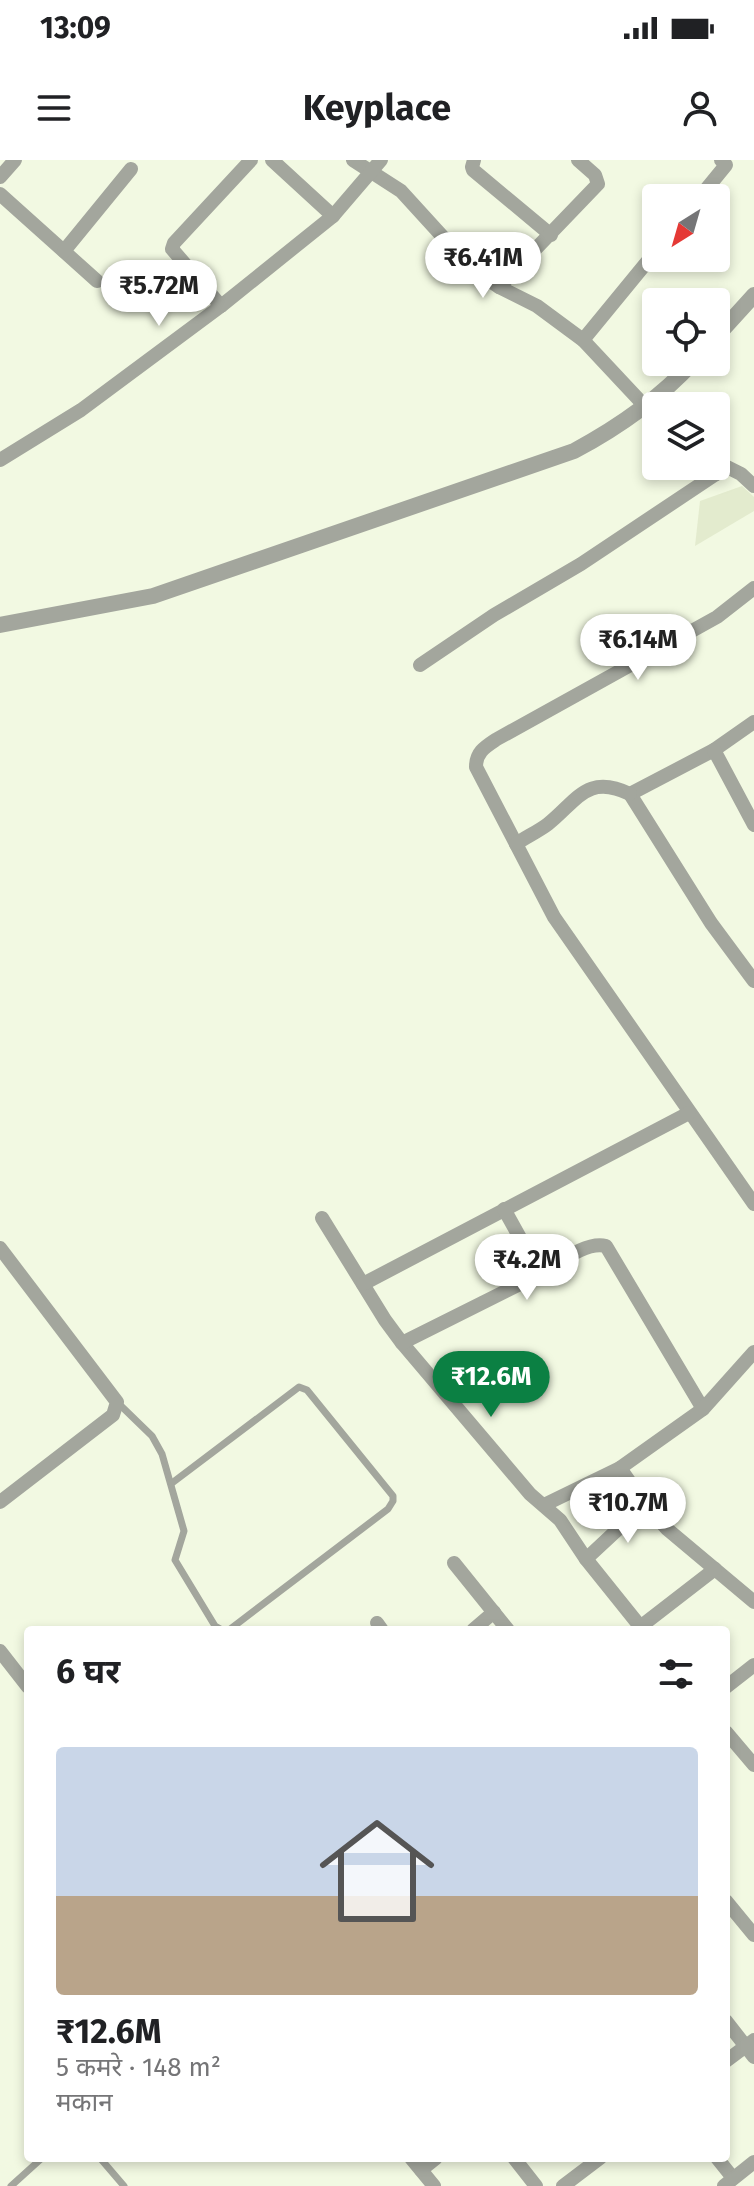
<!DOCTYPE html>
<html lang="hi">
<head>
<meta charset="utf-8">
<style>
	:root { --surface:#fff; --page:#f2f2f2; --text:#202124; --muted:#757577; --line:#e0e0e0; --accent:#0b8043 }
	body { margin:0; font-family:"Fira Sans","Noto Sans Devanagari",sans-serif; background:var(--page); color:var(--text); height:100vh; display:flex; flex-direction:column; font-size:30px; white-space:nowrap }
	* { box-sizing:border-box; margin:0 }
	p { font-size:26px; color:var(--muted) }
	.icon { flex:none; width:44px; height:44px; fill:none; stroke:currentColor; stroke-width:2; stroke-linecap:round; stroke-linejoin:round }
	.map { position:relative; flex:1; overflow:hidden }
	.panel { position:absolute; left:24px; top:1466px; width:706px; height:536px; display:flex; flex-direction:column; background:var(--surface); border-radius:8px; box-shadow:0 4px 12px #0003 }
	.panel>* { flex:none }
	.needle { width:52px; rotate:217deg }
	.controls { position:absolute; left:642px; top:24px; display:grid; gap:16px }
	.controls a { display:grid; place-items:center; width:88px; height:88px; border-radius:8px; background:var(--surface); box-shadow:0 4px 12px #0003; font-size:40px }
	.price { position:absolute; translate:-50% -68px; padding:0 18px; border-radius:28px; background:#fff; color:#222; font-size:26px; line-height:52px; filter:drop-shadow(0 2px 4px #0008) }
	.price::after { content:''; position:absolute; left:50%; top:48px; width:24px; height:18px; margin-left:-12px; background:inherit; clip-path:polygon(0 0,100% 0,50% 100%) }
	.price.selected { background:var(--accent); color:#fff }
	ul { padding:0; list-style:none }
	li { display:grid; align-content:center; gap:16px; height:424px; padding:0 32px }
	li+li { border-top:2px solid var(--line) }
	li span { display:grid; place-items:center; height:248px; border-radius:8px; color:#555 }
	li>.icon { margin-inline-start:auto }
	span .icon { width:144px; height:144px; fill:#fffc; stroke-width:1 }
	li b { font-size:34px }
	h2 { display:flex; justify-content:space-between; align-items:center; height:96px; padding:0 32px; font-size:34px }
	.status { display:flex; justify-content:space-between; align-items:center; height:56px; padding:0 40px; background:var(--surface); direction:ltr }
	.status svg { height:22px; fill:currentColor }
	header { display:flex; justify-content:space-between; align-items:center; height:104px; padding:0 32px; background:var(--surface); font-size:36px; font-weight:700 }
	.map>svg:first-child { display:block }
	.built { fill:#e3ebce }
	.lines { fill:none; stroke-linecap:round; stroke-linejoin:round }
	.service { stroke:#a3a69d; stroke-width:7 }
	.minor { stroke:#a3a69d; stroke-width:14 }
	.tertiary { stroke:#a3a69d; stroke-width:16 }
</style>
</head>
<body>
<div class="status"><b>13:09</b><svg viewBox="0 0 49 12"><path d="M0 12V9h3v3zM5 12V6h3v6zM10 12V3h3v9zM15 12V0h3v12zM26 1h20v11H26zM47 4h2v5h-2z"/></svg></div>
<header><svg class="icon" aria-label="menu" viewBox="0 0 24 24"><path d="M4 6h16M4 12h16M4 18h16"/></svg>Keyplace<svg class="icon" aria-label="person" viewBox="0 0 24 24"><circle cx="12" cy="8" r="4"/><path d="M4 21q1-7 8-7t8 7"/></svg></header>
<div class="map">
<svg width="754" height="2026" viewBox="0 0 754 2026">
	<rect width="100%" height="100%" fill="#f2f9e2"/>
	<!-- built -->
	<polygon class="built" points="742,326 754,337 754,351 695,386 700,341"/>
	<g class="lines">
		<!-- service -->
		<g class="service">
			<polyline points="118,1243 152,1276 162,1294 184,1371 175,1400 215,1466 222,1470"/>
			<polyline points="172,1323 299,1227 307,1230 393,1336 393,1341 388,1349 229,1470"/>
			<polyline points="100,1998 124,2026"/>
			<polyline points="11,2026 42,1998"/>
		</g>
		<!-- minor -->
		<g class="minor">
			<polyline points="272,0 333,56"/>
			<polyline points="353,0 401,31 473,110 499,127 537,146 583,180 656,258"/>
			<polyline points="474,0 472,7 473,10 551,75"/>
			<polyline points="0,17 15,0"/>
			<polyline points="0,34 97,121"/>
			<polyline points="699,38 726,5 721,0"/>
			<polyline points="64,91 131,9"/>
			<polyline points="499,127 598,24 595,15 578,0"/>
			<polyline points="221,146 172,89 174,83 251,0"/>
			<polyline points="583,180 656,91"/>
			<polyline points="0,300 81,250 221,146 333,56 381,0"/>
			<polyline points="707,306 716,314 727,307 741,314 754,326"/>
			<path d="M754 428 717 457 497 579C485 587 476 592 476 607L554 757 754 1044"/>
			<polyline points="420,505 494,455 581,404 716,314"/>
			<polyline points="754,562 714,590 630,634 711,763 754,821"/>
			<polyline points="714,590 754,665"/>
			<path d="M516 684C526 677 539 671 548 664 577 641 587 613 630 634"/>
			<polyline points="322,1058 385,1160 402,1183 530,1334 560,1360 586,1399 643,1470"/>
			<polyline points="0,1088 117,1242 113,1255 0,1342"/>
			<path d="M540 1114C558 1104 585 1081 606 1086L703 1249"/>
			<polyline points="363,1124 689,953"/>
			<polyline points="402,1183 540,1114 504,1049"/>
			<polyline points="620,1308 645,1344 667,1369 754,1442"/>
			<polyline points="544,1345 620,1308 703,1249 754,1192"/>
			<polyline points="586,1399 645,1344"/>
			<polyline points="454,1403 508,1470"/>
			<polyline points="377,1463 382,1470"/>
			<polyline points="640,1467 715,1409"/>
			<polyline points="473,1470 494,1452"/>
			<polyline points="0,1491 28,1527"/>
			<polyline points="726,1527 754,1505"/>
			<polyline points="726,1572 754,1605"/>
			<polyline points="726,1741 754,1775"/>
			<polyline points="726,1861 754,1897"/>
			<polyline points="726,1901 754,1880"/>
			<polyline points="411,1998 434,2026"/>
			<polyline points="514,1998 536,2026"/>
			<polyline points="717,1998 733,2018"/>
			<polyline points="421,2010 436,1998"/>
			<polyline points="563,2026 600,1998"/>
			<polyline points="724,2026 754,2002"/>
		</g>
		<!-- tertiary -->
		<g class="tertiary">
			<polyline points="716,177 754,135"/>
			<path d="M0 465 153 436 574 291C617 268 660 238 693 202"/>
		</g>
	</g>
</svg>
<div class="controls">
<a><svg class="needle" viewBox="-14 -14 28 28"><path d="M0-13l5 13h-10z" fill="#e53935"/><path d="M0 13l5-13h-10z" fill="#757577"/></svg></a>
<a><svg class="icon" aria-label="locate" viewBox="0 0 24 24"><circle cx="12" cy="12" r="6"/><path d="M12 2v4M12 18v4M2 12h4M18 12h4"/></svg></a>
<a><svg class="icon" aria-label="layers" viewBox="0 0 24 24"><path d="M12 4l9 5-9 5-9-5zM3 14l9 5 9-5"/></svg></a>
</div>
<b class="price" style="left:483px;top:140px">₹6.41M</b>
<b class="price" style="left:159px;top:168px">₹5.72M</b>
<b class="price" style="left:638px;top:522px">₹6.14M</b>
<b class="price" style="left:527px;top:1142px">₹4.2M</b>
<b class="price selected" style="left:491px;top:1259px">₹12.6M</b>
<b class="price" style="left:628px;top:1385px">₹10.7M</b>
<section class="panel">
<h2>6 घर<svg class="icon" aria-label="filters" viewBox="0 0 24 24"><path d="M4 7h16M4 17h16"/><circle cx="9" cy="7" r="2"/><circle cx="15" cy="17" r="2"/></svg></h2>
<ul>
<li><span style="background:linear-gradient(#c9d6e8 60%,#b9a48a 0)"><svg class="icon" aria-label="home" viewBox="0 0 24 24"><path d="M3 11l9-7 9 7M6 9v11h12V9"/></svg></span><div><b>₹12.6M</b><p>5 कमरे · 148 m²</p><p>मकान</p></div></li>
</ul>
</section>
</div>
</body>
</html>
